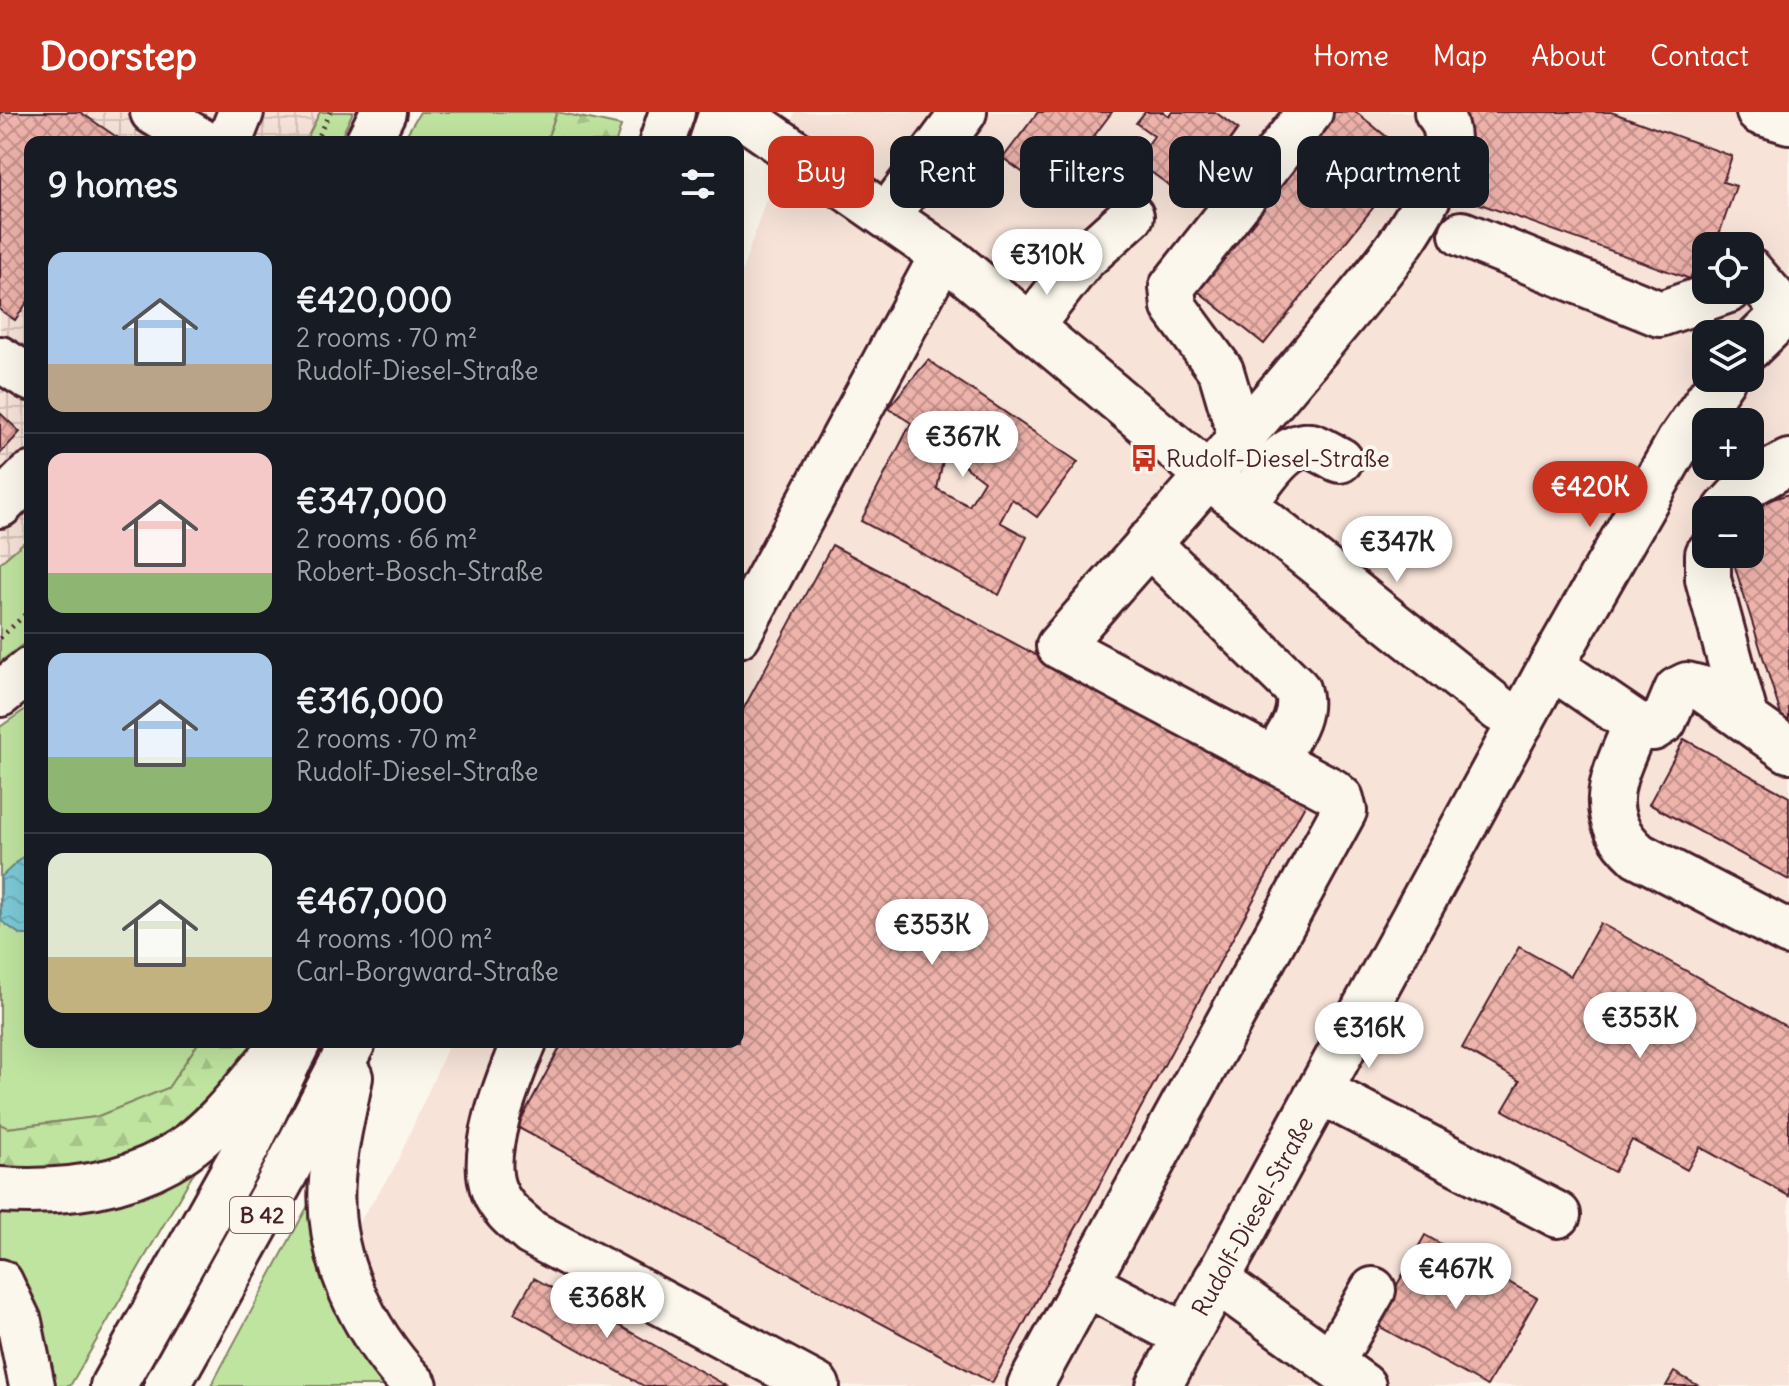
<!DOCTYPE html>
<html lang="en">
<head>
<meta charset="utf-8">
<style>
	:root { --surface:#171b24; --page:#20242c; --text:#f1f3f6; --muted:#9ea1a6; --line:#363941; --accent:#c8321e }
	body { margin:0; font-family:Delius,sans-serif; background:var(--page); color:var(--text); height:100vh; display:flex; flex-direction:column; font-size:30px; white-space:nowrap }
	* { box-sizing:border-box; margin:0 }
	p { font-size:26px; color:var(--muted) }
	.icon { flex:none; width:44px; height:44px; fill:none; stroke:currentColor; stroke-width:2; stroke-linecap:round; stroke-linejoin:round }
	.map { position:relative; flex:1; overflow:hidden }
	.panel { position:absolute; left:24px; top:24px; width:720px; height:912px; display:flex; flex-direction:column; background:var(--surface); border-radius:16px; box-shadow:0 8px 32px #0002 }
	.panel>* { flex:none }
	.banner { position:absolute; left:768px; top:24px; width:760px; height:72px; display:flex; gap:16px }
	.tools { position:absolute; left:1692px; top:120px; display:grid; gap:16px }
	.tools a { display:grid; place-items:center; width:72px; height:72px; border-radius:16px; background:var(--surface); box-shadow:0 8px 32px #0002; font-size:40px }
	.price { position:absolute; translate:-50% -68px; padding:0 18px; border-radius:28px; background:#fff; color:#222; font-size:26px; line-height:52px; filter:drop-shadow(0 2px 4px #0008) }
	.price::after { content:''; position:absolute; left:50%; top:48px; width:24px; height:18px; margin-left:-12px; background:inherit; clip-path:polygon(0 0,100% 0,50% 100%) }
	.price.selected { background:var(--accent); color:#fff }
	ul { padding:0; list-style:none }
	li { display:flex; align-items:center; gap:24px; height:200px; padding:0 24px }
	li+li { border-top:2px solid var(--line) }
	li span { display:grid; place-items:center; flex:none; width:224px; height:160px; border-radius:16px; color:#555 }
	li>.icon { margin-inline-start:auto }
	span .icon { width:96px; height:96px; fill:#fffc; stroke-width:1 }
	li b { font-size:34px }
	h2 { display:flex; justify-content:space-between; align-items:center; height:96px; padding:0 24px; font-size:34px }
	.tag { padding:0 28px; border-radius:16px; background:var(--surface); box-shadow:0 8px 32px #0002; font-size:28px; line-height:72px }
	.tag.selected { background:var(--accent); color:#fff }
	header { display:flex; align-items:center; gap:48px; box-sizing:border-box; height:112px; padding:0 40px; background:var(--accent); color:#fff }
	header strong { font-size:38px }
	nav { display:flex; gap:44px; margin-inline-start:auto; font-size:28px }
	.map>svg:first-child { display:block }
	.built { fill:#f7e3d8; fill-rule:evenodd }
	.industrial { fill:url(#industrial-grid) }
	.grass { fill:#bfe49f; stroke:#848265; stroke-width:2 }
	.forest { fill:url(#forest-firs); stroke:#848265; stroke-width:2 }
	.water { fill:url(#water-waves); stroke:#678692; stroke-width:2 }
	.building { fill:url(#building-cross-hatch); stroke:#4a1f2b; stroke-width:2; fill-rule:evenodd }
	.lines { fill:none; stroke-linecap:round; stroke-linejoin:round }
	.minor-casing { stroke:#4a1f2b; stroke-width:50 }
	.highway-casing { stroke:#4a1f2b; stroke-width:50 }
	.path { stroke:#4a1f2b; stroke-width:5; stroke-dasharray:2 6; stroke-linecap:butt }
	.minor { stroke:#fbf7ec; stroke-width:44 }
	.highway { stroke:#fbf7ec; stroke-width:44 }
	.labels { text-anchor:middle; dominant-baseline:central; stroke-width:8; stroke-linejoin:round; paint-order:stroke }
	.shield { fill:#fbf7ec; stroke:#7f6065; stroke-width:2 }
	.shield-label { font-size:22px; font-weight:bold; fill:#4a1f2b }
	.poi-label { font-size:24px; fill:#4a1f2b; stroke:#fbf7ec; text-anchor:start }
	.street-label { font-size:24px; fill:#4a1f2b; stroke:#fbf7ec }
</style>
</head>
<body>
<header>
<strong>Doorstep</strong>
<nav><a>Home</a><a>Map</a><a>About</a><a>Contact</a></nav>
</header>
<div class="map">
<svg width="1789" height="1274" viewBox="0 0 1789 1274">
	<defs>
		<pattern id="industrial-grid" width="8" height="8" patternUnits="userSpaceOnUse" patternTransform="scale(2)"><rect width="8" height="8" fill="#f7e3d8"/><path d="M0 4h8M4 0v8" fill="none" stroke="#d5c2ba"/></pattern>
		<pattern id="forest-firs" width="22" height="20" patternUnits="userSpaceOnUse" patternTransform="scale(2)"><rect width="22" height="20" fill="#bfe49f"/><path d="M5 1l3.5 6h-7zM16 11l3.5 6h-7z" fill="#a6c389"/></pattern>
		<pattern id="water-waves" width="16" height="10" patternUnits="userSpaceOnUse" patternTransform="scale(2)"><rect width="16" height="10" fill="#7bcad7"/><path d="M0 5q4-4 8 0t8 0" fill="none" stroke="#6cadb9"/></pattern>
		<pattern id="building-cross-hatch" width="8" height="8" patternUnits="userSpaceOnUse" patternTransform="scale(2)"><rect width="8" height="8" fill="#eeb3ab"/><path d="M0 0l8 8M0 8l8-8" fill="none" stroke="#c3918b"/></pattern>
	</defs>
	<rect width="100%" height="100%" fill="#fbf7ec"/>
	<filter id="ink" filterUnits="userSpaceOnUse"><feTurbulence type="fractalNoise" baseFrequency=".0125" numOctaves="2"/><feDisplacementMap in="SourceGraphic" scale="16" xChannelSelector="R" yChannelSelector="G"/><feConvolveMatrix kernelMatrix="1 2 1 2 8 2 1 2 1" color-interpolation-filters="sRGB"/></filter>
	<g filter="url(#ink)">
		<!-- built -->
		<path class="built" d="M795 0H1789V1274H253L395 1055 450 930H738V171ZM1706 134H1750V178H1706ZM1706 222H1750V266H1706ZM1706 310H1750V354H1706ZM1706 398H1750V442H1706Z"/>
		<!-- industrial -->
		<polygon class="industrial" points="0,0 320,0 305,30 30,30 30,425 0,451"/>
		<!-- grass -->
		<g class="grass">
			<polygon points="320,0 353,0 339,30 305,30"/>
			<polygon points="420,0 557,0 546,30 402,30"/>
			<polygon points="30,425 30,527 0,550 0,451"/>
			<polygon points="30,594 30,930 199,930 168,976 96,1005 7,1016 0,1012 0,615"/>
			<polygon points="200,1050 70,1274 42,1274 26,1200 0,1146 0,1090"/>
			<polygon points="319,1073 399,1274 211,1274"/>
		</g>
		<!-- forest -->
		<g class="forest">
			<polygon points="557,0 621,14 616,30 546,30"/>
			<polygon points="199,930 256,930 195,1010 133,1047 0,1064 0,1012 8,1016 96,1005 168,976"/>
		</g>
		<!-- water -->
		<polygon class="water" points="30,738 30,823 21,823 1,809 1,765"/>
		<!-- building -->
		<g class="building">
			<polygon points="0,0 80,0 124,30 30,30 30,186 15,208 0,198"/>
			<polygon points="1038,0 1112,0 1051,81 1003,46"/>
			<polygon points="1145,0 1163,0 1169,4 1172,0 1215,0 1238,17 1188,87 1136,49 1154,24 1136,11"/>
			<polygon points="1324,0 1356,0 1413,46 1264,232 1188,171"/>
			<polygon points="1465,0 1611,0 1732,44 1723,70 1736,74 1715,134 1706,134 1706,139 1701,137 1690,167 1438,77"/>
			<path d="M928 248 1078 350 1037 405 1012 387 1000 410 1027 425 999 483 861 409 911 311 888 296ZM945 339 984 369 969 394 937 377Z"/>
			<polygon points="0,301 20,320 0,342"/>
			<polygon points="1789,382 1789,618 1786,619 1731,442 1750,442 1750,398 1745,396"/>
			<polygon points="832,433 1307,689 992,1271 517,1015 563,930 738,930 738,607"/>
			<polygon points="1684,627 1789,685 1789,768 1649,692"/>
			<polygon points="1600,811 1789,916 1789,1084 1700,1035 1687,1058 1632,1028 1614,1060 1503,998 1520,969 1462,936 1519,835 1571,864"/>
			<polygon points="1425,1123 1537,1186 1487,1274 1375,1212"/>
			<polygon points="534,1166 727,1274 644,1274 514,1201"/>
			<polygon points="1674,1260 1699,1274 1666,1274"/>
		</g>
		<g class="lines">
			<!-- minor casing -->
			<g class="minor-casing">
				<g id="minor">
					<polyline points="153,0 203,30"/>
					<polyline points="737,0 954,151 1244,393 1499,597 1521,610"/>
					<polyline points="1759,0 1789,9"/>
					<polyline points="229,30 241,0"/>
					<polyline points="368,30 383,0"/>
					<polyline points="887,104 964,0"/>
					<polyline points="1462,122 1660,202 1729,178"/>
					<polyline points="1750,159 1789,204"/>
					<polyline points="1030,215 1082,148 1131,104"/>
					<polyline points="1750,235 1789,197"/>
					<polyline points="0,247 30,266"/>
					<polyline points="1241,327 1221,259 1174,195 1172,175 1310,0"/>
					<polyline points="0,393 30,363"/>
					<path d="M1244 393C1259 374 1282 330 1311 334 1320 336 1331 344 1340 348"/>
					<polyline points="1726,398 1750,372 1789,350"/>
					<path d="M1148 431 1297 577C1306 603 1287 626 1274 648"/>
					<polyline points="1708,442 1708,467 1746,607"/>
					<polyline points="738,523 942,144"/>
					<polyline points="1551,554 1636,612 1653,616 1664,609 1677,578 1687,573 1703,577 1789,638"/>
					<polyline points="0,582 30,558"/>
					<path d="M1636 612C1615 662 1591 701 1638 743L1789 821"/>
					<path d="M524 930C509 967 478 1040 494 1079 501 1097 517 1109 531 1121L817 1274"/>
					<polyline points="1320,979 1558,1103"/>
					<polyline points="1216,1168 1363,1274"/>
					<polyline points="1086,1172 1186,1224"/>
					<polyline points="1331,1251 1373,1178"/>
					<path d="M1030 1274 1344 699 1341 687 1332 679 1059 534C1148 432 1239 331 1325 226 1369 172 1424 114 1444 45 1449 29 1448 12 1437 0"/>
					<polyline points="1159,1274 1551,554 1679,330 1723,266"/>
				</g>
			</g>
			<!-- highway casing -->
			<g class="highway-casing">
				<g id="highway">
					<polyline points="662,30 672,0"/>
					<polyline points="712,30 722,0"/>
					<path d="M350 965C344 998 334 1034 332 1068 326 1145 363 1219 415 1274"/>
					<path d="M0 1078C62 1082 130 1074 183 1038 219 1014 247 974 276 941"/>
					<polyline points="0,1170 19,1210 32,1274"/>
					<polyline points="113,1274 249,1031 298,930"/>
					<polyline points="167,1274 283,1065 353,930"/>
				</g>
			</g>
			<!-- path -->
			<g class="path">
				<polyline points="315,30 330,0"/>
				<polyline points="0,526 30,498"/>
			</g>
			<!-- minor -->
			<use href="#minor" class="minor"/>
			<!-- highway -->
			<use href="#highway" class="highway"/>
		</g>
	</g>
	<!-- icons -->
	<defs>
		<g id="bus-bare" transform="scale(2.16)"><path d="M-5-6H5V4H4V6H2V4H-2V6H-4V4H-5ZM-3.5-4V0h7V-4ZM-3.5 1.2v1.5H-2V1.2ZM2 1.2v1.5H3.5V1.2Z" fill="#c8321e" stroke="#fbf7ec" stroke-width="2.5" paint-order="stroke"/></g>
	</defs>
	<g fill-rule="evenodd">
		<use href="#bus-bare" x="1144" y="346"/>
	</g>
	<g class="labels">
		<!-- shield labels -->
		<rect class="shield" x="230" y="1085" width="64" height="36" rx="6"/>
		<g class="shield-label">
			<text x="262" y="1103">B 42</text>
		</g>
		<!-- poi labels -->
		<g class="poi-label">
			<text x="1166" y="346">Rudolf-Diesel-Straße</text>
		</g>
		<!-- street labels -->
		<g class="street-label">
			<text transform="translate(1252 1104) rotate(-61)">Rudolf-Diesel-Straße</text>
		</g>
	</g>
</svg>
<div class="tools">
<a><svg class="icon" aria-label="locate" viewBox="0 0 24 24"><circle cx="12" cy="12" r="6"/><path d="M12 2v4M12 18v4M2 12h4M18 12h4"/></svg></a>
<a><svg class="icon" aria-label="layers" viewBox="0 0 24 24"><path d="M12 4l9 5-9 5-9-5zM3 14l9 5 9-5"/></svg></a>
<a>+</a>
<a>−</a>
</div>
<b class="price" style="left:1047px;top:185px">€310K</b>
<b class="price" style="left:963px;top:367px">€367K</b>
<b class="price selected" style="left:1590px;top:417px">€420K</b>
<b class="price" style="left:1397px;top:472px">€347K</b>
<b class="price" style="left:932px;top:855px">€353K</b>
<b class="price" style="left:1640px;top:948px">€353K</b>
<b class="price" style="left:1369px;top:958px">€316K</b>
<b class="price" style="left:1456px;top:1199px">€467K</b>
<b class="price" style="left:607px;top:1228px">€368K</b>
<div class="banner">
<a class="tag selected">Buy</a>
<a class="tag">Rent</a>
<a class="tag">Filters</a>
<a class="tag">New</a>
<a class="tag">Apartment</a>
</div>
<section class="panel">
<h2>9 homes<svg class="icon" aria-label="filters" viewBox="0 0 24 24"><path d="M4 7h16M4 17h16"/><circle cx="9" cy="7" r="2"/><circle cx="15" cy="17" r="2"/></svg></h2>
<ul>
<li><span style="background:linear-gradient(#a9c7e8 70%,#b9a48a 0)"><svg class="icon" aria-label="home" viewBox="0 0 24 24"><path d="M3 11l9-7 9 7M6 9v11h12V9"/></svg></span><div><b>€420,000</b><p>2 rooms · 70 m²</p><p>Rudolf-Diesel-Straße</p></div></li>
<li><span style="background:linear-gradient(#f6c9c9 75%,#8fb573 0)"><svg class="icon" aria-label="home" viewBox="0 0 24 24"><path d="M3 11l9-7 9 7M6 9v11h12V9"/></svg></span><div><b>€347,000</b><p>2 rooms · 66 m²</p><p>Robert-Bosch-Straße</p></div></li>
<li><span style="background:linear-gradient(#a9c7e8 65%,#8fb573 0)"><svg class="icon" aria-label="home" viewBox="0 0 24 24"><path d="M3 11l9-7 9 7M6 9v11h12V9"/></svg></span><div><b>€316,000</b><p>2 rooms · 70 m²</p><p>Rudolf-Diesel-Straße</p></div></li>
<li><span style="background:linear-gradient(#dfe7d0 65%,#c2b280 0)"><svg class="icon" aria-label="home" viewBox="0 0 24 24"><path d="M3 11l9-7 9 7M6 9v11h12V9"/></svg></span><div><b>€467,000</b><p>4 rooms · 100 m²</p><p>Carl-Borgward-Straße</p></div></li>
</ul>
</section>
</div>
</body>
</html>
